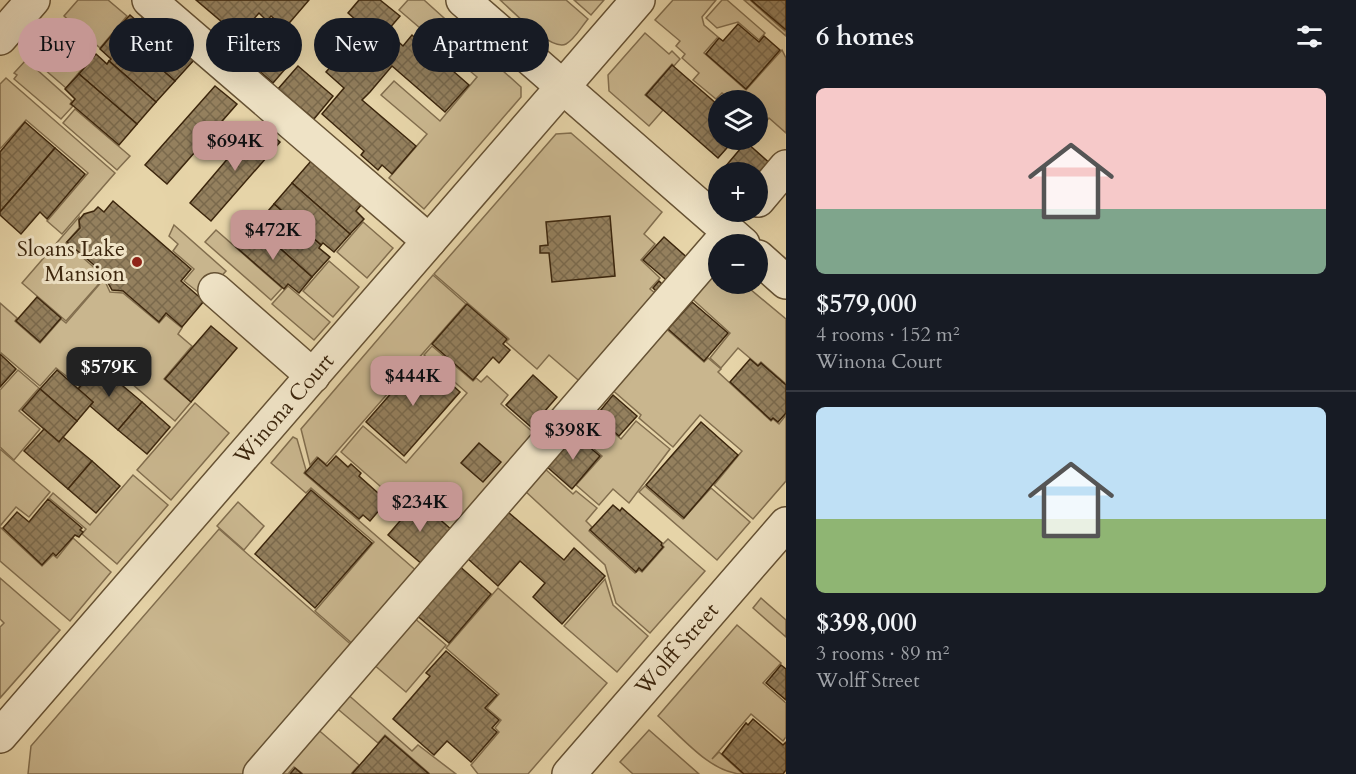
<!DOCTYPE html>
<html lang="en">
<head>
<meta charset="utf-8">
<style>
	:root { --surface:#171b24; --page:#242831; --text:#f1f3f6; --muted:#9ea1a6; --line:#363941; --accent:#c59692 }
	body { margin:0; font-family:Cardo,serif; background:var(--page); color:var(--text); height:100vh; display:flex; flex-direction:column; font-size:22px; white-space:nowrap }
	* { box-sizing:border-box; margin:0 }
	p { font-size:20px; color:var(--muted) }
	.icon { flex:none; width:33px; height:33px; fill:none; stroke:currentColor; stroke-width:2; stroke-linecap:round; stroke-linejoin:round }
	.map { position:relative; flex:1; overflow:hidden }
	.details { display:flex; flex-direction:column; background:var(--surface); width:570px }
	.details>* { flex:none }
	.hud { position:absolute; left:18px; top:18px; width:570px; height:54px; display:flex; gap:12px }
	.tools { position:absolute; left:708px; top:90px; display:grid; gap:12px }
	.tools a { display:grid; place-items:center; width:60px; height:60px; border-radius:50%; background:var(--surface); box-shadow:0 6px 24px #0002; font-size:30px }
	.price { position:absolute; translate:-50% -51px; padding:0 14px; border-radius:12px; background:var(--accent); color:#111; font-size:20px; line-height:39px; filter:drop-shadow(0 2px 3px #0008) }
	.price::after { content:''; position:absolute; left:50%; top:36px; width:18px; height:14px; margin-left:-9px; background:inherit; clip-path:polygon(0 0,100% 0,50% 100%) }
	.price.current { background:#222; color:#fff }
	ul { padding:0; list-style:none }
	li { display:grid; align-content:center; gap:12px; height:318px; padding:0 30px }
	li+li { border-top:2px solid var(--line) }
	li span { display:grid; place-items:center; height:186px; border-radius:9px; color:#555 }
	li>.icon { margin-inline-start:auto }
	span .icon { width:108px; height:108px; fill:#fffc; stroke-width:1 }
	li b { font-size:26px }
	h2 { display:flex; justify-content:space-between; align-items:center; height:72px; padding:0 30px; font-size:26px }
	.pill { padding:0 21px; border-radius:27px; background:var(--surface); box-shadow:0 6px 24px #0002; font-size:21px; line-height:54px }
	.pill.current { background:var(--accent); color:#111 }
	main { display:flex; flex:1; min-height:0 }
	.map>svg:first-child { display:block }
	.grass { fill:#c9b68e; stroke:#826e4e; stroke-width:1.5 }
	.building { fill:url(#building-cross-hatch); stroke:#3c260d; stroke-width:1.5 }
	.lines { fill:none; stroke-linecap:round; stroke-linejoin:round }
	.minor-casing { stroke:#665234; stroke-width:36 }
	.minor { stroke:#efe3c6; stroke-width:33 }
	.poi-dot { fill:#8f2418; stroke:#efe3c6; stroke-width:2 }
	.labels { text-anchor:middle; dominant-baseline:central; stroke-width:6; stroke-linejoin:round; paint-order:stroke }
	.poi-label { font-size:22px; fill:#3c260d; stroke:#efe3c6; text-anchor:end }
	.street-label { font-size:22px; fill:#3c260d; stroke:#efe3c6 }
</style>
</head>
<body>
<main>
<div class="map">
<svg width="786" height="774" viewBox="0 0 786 774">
	<defs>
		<pattern id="building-cross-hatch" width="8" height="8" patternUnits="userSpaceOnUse" patternTransform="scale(1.5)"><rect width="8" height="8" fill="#94805e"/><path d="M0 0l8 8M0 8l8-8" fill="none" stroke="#7a694c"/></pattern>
	</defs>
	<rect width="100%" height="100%" fill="#e6d4a8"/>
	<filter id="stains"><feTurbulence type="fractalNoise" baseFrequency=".00333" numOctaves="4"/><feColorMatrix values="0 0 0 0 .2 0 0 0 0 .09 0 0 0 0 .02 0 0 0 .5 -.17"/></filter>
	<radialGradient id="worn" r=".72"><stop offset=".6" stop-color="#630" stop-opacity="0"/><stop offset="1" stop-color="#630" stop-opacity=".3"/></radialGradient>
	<!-- grass -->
	<g class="grass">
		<polygon points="78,0 108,0 127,16 100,48 64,16"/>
		<polygon points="408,0 424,0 521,87 521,97 424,209 389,178 427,134 381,95 394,81 440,121 477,77 399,10"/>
		<path d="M500 0H566L588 19C582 26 574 40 566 44 551 52 512 10 500 0Z"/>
		<polygon points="574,0 604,0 591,15"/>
		<polygon points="673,0 716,0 702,17 704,25 718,37 704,53 746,90 782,50 786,58 786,133 769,118 761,127 758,124 758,100 731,100 722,93 716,99 693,80 699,73 682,58 685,54 676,46 680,41 655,20"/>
		<polygon points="722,0 727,0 765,33 759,40 738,22 717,28 706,18"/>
		<polygon points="744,0 750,0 786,32 786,36"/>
		<polygon points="55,25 92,57 66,88 29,56"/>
		<polygon points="645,33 669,54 672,51 680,59 674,66 672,64 645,95 663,110 649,126 609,91 608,75"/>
		<polygon points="26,60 72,101 70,104 73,106 61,119 14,79 17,75 14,73"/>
		<polygon points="6,78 115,173 62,234 47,221 88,173 26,120 0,149 0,84"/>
		<polygon points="75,109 130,156 117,170 63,123"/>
		<polygon points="571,133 662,212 644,234 655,244 641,260 660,278 650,289 660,297 584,385 549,355 537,369 506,342 509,339 434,274 556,134"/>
		<polygon points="79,217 79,228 66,243 105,277 66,321 22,283"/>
		<polygon points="363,222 393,248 367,278 337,252"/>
		<polygon points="174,225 226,271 203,296 184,281 194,269 173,251 178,244 169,236"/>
		<polygon points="216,230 282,288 271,300 205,242"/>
		<polygon points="329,261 359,287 333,317 303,291"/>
		<polygon points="718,261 718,284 744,284 786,319 786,384 761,362 758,365 738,348 721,368 710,358 730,333 689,296"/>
		<polygon points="433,275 466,304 326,464 317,457 310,465 301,429"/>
		<polygon points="104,279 110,292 123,293 159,323 166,315 182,328 178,334 192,346 164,379 191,402 175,421 103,359 79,386 56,368 40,386 0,352 0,303 17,318 15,321 40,343 61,319 66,323"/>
		<polygon points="288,286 330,322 314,340 272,304"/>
		<polygon points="663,326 704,362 708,358 721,369 718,372 771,421 773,419 779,424 786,415 786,481 753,519 714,485 742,451 700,415 673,447 639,418 641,415 610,388"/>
		<polygon points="432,346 473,381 476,378 481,382 487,376 508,395 501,404 535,434 463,517 424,484 404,507 341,452 363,426 406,463 467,393 424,355"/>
		<polygon points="18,370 39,388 19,411 40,429 14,460 0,447 0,390"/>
		<polygon points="195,403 229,433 171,500 137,470"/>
		<polygon points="588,411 621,439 636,421 670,449 629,503 613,489 599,505 576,485 602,456 572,430"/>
		<polygon points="293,437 297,439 306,470 304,473 419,573 355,646 315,611 374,542 311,488 306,493 271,463"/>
		<polygon points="0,449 50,492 29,517 16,507 0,526"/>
		<polygon points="544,468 573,494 576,491 597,508 586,521 592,527 589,531 635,573 639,570 642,572 664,547 662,545 668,539 705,571 650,633 616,603 605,565 524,490"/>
		<polygon points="133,475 168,505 117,564 82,534 86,529 49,498 53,493 90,525"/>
		<polygon points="645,486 683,519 711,488 750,522 717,560 639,492"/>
		<polygon points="238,502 264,526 244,550 217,526"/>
		<polygon points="0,527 42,566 53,555 57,558 73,538 111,572 70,621 0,561"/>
		<polygon points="219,529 355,648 246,774 28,774 31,746"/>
		<polygon points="0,578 60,630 0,698 0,627 4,623 0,619"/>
		<polygon points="605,579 613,605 648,636 617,672 564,626"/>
		<polygon points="498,588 607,683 528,774 478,774 471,765 499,732 495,728 501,720 487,708 499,694 446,648"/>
		<polygon points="761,598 786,620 786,637 753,608"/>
		<polygon points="413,617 446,645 406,692 373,664"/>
		<path d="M737 625 781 663 763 683 786 703V737L783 741 751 714 712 759 719 752 743 774C711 774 681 736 658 716Z"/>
		<polygon points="345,692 412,751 418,745 456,774 430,774 385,735 378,743 333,705"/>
		<polygon points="315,727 359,765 351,774 303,774 294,767 288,774 274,774"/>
		<polygon points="649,730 699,774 633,774 620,762"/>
	</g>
	<!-- building -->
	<g class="building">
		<polygon points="196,0 309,0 285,28 271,16 267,21 259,13 244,30 235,21 229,28"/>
		<polygon points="359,0 380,0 400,16 388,30 391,35 403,46 412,35 469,85 445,112 392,66 370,92 362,100 416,146 392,174 382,165 378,170 361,155 364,151 322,114 344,88 326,72 357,37 370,48 377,41 383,44 348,13"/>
		<polygon points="751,0 786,0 786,30"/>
		<polygon points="130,15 138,22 144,16 194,60 175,81 116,30"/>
		<polygon points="738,24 759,42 764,36 780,50 746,89 706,54 719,38 723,41"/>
		<polygon points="116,30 175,81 156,102 109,61 111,59 100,49"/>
		<polygon points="260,33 292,61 273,83 241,55"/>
		<polygon points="96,54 107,64 109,61 156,102 137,124 79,74"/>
		<polygon points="672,65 718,105 718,140 734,140 718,158 646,95"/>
		<polygon points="298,66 333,96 314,119 278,89"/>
		<polygon points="79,74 137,124 119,145 71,104 75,99 65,89"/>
		<polygon points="215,86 237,104 167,184 145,165"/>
		<polygon points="25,122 55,148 0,212 0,152"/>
		<polygon points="258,123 280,142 211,221 190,203"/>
		<polygon points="746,142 773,166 758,185 758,172 731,172 725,167"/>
		<polygon points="55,148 85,174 47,219 40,212 21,234 0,215 0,212"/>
		<polygon points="311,161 361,205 356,211 364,219 350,234 292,183"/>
		<polygon points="292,183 350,234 334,252 323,243 321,245 274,204"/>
		<polygon points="113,201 191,269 181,281 204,301 182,327 166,313 159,322 123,291 112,290 107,281 107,276 67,242 80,228 79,220 84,214 94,211 98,207 104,212"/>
		<polygon points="274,204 321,245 319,248 330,257 312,277 255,226"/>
		<polygon points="610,216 615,276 552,282 549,253 540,253 540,246 548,245 546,222"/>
		<polygon points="255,226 312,277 299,293 288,284 284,289 236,247"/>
		<polygon points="664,237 691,261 671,284 643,260"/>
		<polygon points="659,281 667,289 661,296 653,288"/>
		<polygon points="37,297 61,318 40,342 16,321"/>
		<polygon points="692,302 728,333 704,361 668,329"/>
		<polygon points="467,304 507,339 503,344 510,350 499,363 493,357 473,380 432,344"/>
		<polygon points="211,326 237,348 191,402 165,379"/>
		<polygon points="0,354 16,369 0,387"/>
		<polygon points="422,358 460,392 404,456 366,422"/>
		<polygon points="750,359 758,366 761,363 786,385 786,413 778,422 773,418 771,420 730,382"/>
		<polygon points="98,365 142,402 118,430 90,406 93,402 78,389"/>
		<polygon points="57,370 93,402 77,421 40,389"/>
		<polygon points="533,375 557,397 531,427 506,405"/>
		<polygon points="40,389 77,421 59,442 22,410"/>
		<polygon points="613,395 637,416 619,436 596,416"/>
		<polygon points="142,402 170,427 147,454 118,430"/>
		<polygon points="701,422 738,455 684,518 646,485"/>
		<polygon points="44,429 59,442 63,437 92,461 68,489 24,451"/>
		<polygon points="574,434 600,456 572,489 546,466"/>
		<polygon points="479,443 501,462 483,482 461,463"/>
		<polygon points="336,456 348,467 351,464 361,473 359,476 387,501 370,521 363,515 359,519 305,473 318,458 327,466"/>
		<polygon points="92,461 120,486 96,513 68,489"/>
		<polygon points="311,490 372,543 315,608 255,554"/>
		<polygon points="48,499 82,528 80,530 83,532 79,537 75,535 56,556 53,553 42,565 3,528 17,512 29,522"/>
		<polygon points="418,500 453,531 423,565 388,535"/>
		<polygon points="613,505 620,511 622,508 662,543 661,545 663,547 642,571 639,568 636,572 590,530"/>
		<polygon points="508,512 564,560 574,548 605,576 562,624 533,597 545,583 520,561 498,586 467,558"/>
		<polygon points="457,564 491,594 449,643 414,613"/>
		<polygon points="446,651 497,695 485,708 499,720 492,728 497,732 471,762 447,741 434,755 393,719 430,676 426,673"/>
		<polygon points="781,665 786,669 786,700 766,683"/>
		<polygon points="753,719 783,745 786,742 786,770 783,774 744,774 722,754 746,723 748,725"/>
		<polygon points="385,736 429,774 352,774"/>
		<polygon points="295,768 302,774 290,774"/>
	</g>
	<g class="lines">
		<!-- minor casing -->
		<g class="minor-casing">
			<g id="minor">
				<polyline points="149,0 429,241"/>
				<polyline points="463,0 743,244"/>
				<polyline points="0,38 33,0"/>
				<polyline points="758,200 786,167"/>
				<polyline points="758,257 786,282"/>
				<polyline points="215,290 313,376"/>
				<polyline points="0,736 638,0"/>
				<polyline points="260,774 718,245"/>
				<polyline points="569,774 786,524"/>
			</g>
		</g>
		<!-- minor -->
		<use href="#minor" class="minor"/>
	</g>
	<!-- markers -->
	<circle class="poi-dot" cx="137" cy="262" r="6"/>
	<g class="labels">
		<!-- poi labels -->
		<g class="poi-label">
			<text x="125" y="249">Sloans Lake<tspan x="125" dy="25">Mansion</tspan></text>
		</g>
		<!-- street labels -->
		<g class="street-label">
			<text transform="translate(284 409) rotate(-49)">Winona Court</text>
			<text transform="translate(677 649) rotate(-49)">Wolff Street</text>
		</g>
	</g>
	<rect width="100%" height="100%" filter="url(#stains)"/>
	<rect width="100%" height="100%" fill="url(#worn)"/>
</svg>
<div class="tools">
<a><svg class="icon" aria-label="layers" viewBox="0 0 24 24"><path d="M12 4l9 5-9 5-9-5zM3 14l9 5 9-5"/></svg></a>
<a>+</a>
<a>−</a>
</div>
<b class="price" style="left:235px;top:172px">$694K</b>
<b class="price" style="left:273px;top:261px">$472K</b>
<b class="price current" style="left:109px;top:398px">$579K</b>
<b class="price" style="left:413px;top:407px">$444K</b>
<b class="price" style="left:573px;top:461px">$398K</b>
<b class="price" style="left:420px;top:533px">$234K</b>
<div class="hud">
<a class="pill current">Buy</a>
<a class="pill">Rent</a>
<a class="pill">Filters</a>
<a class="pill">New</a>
<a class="pill">Apartment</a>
</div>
</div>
<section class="details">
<h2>6 homes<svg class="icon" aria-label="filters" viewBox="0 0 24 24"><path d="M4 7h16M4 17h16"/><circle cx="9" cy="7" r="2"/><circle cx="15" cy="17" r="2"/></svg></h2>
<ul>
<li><span style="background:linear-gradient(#f6c9c9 65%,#7fa58c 0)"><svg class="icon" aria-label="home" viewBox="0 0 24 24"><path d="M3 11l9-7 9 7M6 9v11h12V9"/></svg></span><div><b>$579,000</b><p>4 rooms · 152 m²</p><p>Winona Court</p></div></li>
<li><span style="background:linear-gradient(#bfe0f5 60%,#8fb573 0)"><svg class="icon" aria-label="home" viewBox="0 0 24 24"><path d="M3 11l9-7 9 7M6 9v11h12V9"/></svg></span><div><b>$398,000</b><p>3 rooms · 89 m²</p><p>Wolff Street</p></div></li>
</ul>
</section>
</main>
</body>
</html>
